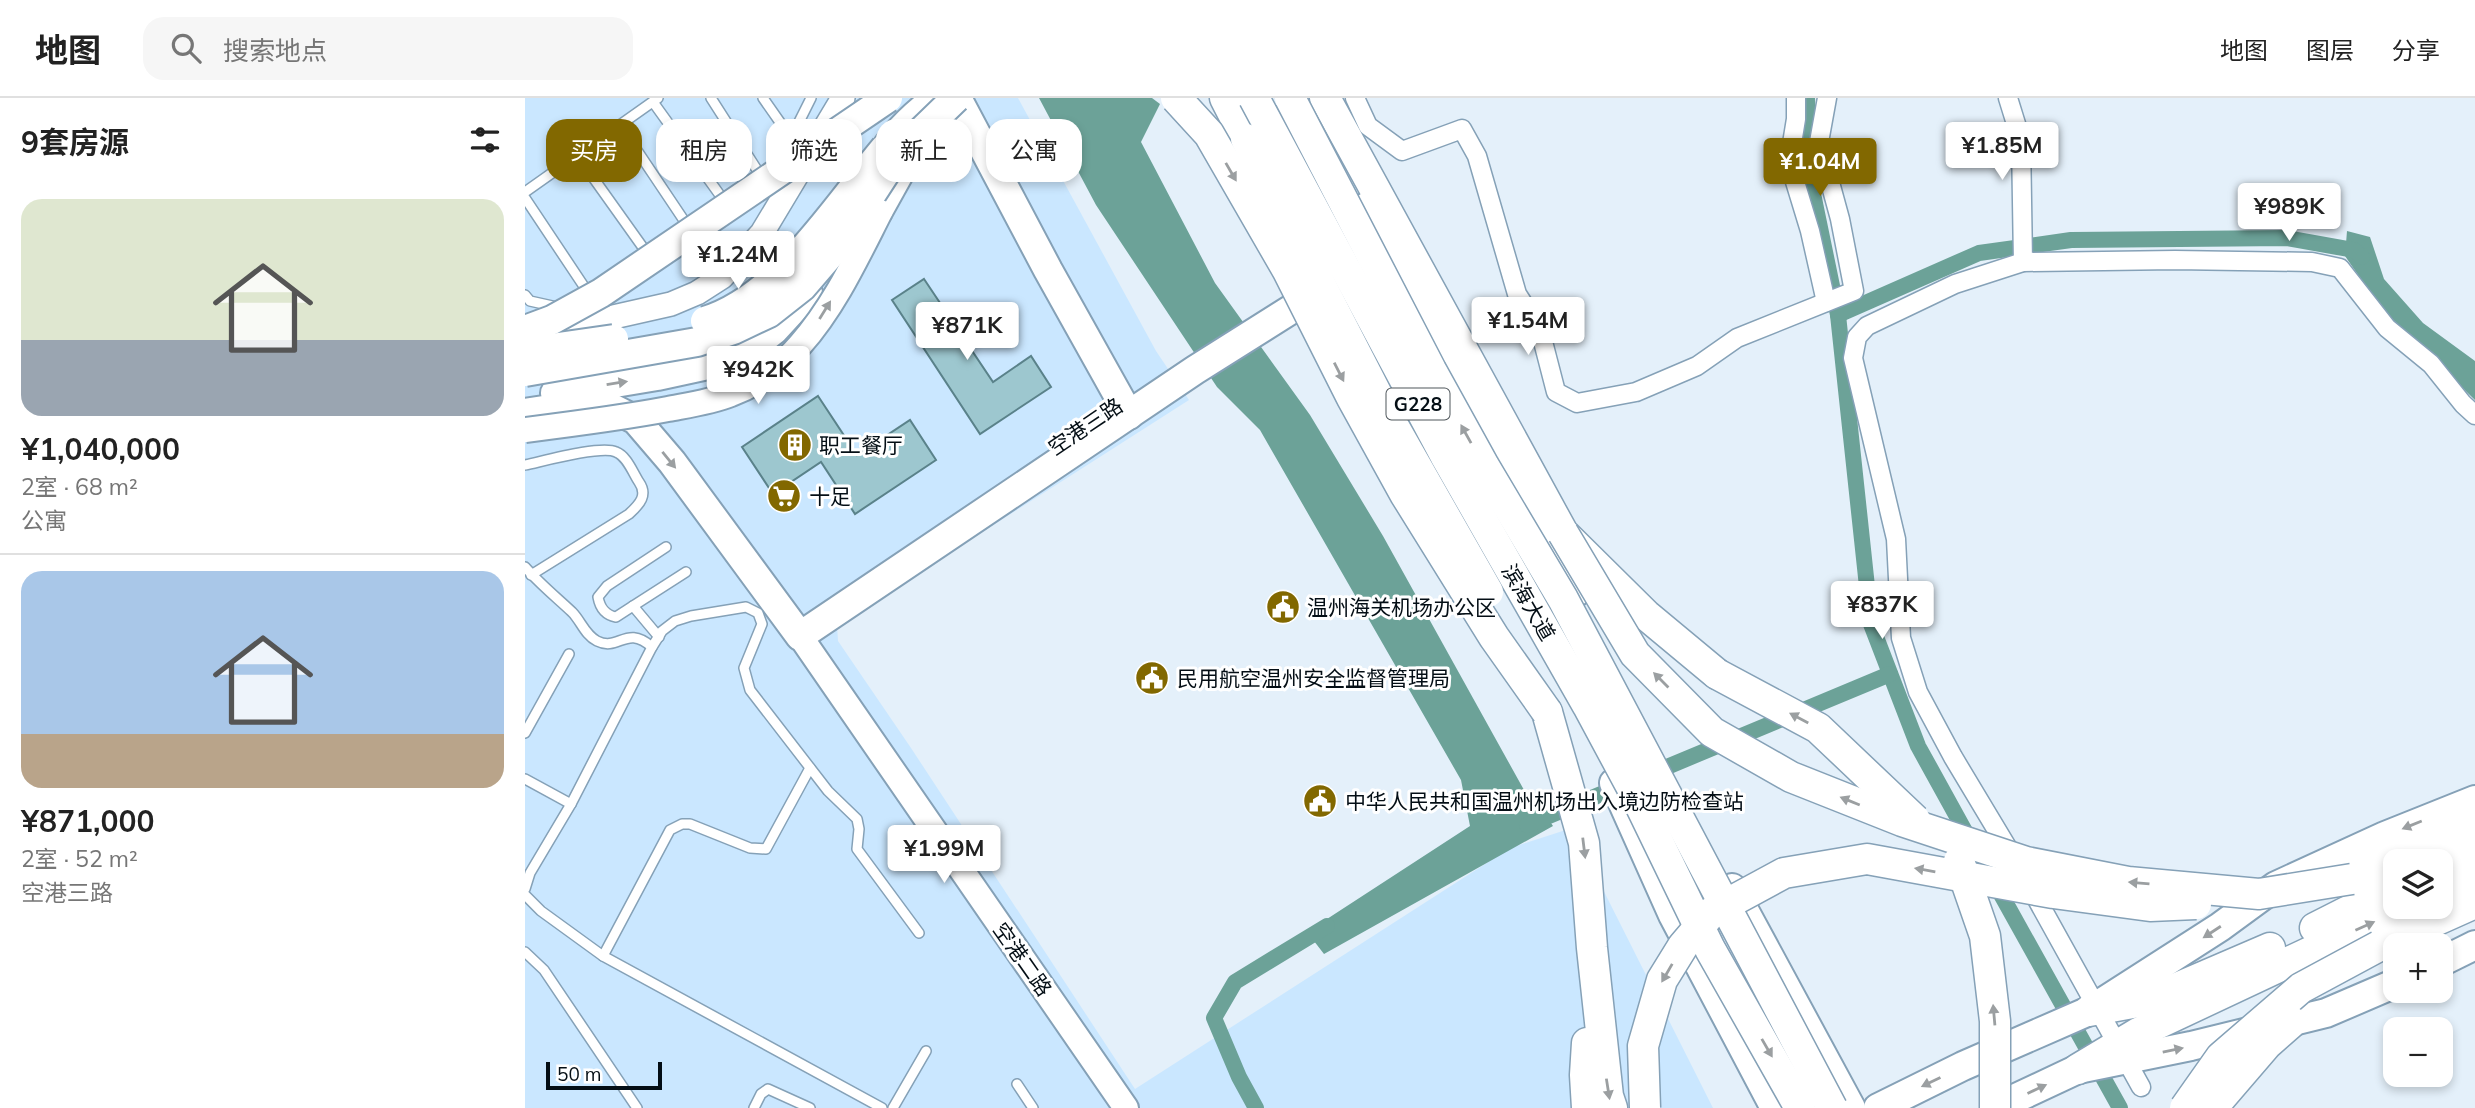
<!DOCTYPE html>
<html lang="zh">
<head>
<meta charset="utf-8">
<style>
	:root { --surface:#fff; --page:#f6f6f6; --text:#222; --muted:#767676; --line:#e0e0e0; --accent:#826800 }
	body { margin:0; font-family:Mulish,"Noto Sans SC",sans-serif; background:var(--page); color:var(--text); height:100vh; display:flex; flex-direction:column; font-size:26px; white-space:nowrap }
	* { box-sizing:border-box; margin:0 }
	p { font-size:23px; color:var(--muted) }
	.icon { flex:none; width:38px; height:38px; fill:none; stroke:currentColor; stroke-width:2; stroke-linecap:round; stroke-linejoin:round }
	.map { position:relative; flex:1; overflow:hidden }
	.panel { display:flex; flex-direction:column; background:var(--surface); width:525px }
	.panel>* { flex:none }
	.hud { position:absolute; left:21px; top:21px; width:665px; height:63px; display:flex; gap:14px }
	.tools { position:absolute; left:1858px; top:751px; display:grid; gap:14px }
	.tools a { display:grid; place-items:center; width:70px; height:70px; border-radius:14px; background:var(--surface); box-shadow:0 4px 10px #0003; font-size:35px }
	.scale { position:absolute; left:21px; bottom:18px; width:116px; box-sizing:border-box; padding-left:7px; border:4px solid #040e15; border-top:0; font-size:19px; line-height:24px; white-space:nowrap; color:#040e15; -webkit-text-stroke:5px #fff; paint-order:stroke }
	.price { position:absolute; translate:-50% -60px; padding:0 16px; border-radius:7px; background:#fff; color:#222; font-size:23px; line-height:46px; filter:drop-shadow(0 2px 4px #0008) }
	.price::after { content:''; position:absolute; left:50%; top:42px; width:21px; height:16px; margin-left:-10px; background:inherit; clip-path:polygon(0 0,100% 0,50% 100%) }
	.price.on { background:var(--accent); color:#fff }
	ul { padding:0; list-style:none }
	li { display:grid; align-content:center; gap:14px; height:371px; padding:0 21px }
	li+li { border-top:2px solid var(--line) }
	li span { display:grid; place-items:center; height:217px; border-radius:21px; color:#555 }
	li>.icon { margin-inline-start:auto }
	span .icon { width:126px; height:126px; fill:#fffc; stroke-width:1 }
	li b { font-size:30px }
	h2 { display:flex; justify-content:space-between; align-items:center; height:84px; padding:0 21px; font-size:30px }
	.tag { padding:0 24px; border-radius:21px; background:var(--surface); box-shadow:0 4px 10px #0003; font-size:24px; line-height:63px }
	.tag.on { background:var(--accent); color:#fff }
	header { display:flex; align-items:center; gap:42px; box-sizing:border-box; height:98px; padding:0 35px; background:var(--surface); border-bottom:2px solid var(--line) }
	header strong { font-size:33px }
	nav { display:flex; gap:38px; margin-inline-start:auto; font-size:24px }
	.search { width:490px; height:63px; background:var(--page); display:flex; align-items:center; gap:18px; box-sizing:border-box; padding:0 24px; border-radius:21px; color:var(--muted); font-size:26px }
	main { display:flex; flex:1; min-height:0 }
	.map>svg:first-child { display:block }
	.built { fill:#cae7ff }
	.water { fill:#6ca298 }
	.lines { fill:none; stroke-linecap:round; stroke-linejoin:round }
	.canal { stroke:#6ca298; stroke-width:16 }
	.building { fill:#9dc7cf; stroke:#5a828a; stroke-width:2 }
	.service-casing { stroke:#85a1b7; stroke-width:12 }
	.minor-casing { stroke:#85a1b7; stroke-width:21 }
	.tertiary-casing { stroke:#85a1b7; stroke-width:26 }
	.secondary-casing { stroke:#85a1b7; stroke-width:28 }
	.primary-casing { stroke:#85a1b7; stroke-width:32 }
	.trunk-casing { stroke:#85a1b7; stroke-width:33 }
	.service { stroke:#fff; stroke-width:9 }
	.minor { stroke:#fff; stroke-width:18 }
	.tertiary { stroke:#fff; stroke-width:23 }
	.secondary { stroke:#fff; stroke-width:24 }
	.primary { stroke:#fff; stroke-width:28 }
	.trunk { stroke:#fff; stroke-width:30 }
	.secondary-bridge-casing { stroke:#85a1b7; stroke-width:28; stroke-linecap:butt }
	.primary-bridge-casing { stroke:#85a1b7; stroke-width:32; stroke-linecap:butt }
	.trunk-bridge-casing { stroke:#85a1b7; stroke-width:33; stroke-linecap:butt }
	.secondary-bridge { stroke:#fff; stroke-width:24 }
	.primary-bridge { stroke:#fff; stroke-width:28 }
	.trunk-bridge { stroke:#fff; stroke-width:30 }
	.oneway { fill:#9b9fa1 }
	.labels { text-anchor:middle; dominant-baseline:central; stroke-width:6; stroke-linejoin:round; paint-order:stroke }
	.shield { fill:#fff; stroke:#4f565b; stroke-width:2 }
	.shield-label { font-size:19px; font-weight:bold; fill:#040e15 }
	.street-label { font-size:21px; fill:#040e15; stroke:#fff }
	.poi-label { font-size:21px; fill:#040e15; stroke:#fff; text-anchor:start }
</style>
</head>
<body>
<header>
<strong>地图</strong>
<div class="search"><svg class="icon" aria-label="search" viewBox="0 0 24 24"><circle cx="10" cy="10" r="6"/><path d="M15 15l6 6"/></svg>搜索地点</div>
<nav><a>地图</a><a>图层</a><a>分享</a></nav>
</header>
<main>
<section class="panel">
<h2>9套房源<svg class="icon" aria-label="filters" viewBox="0 0 24 24"><path d="M4 7h16M4 17h16"/><circle cx="9" cy="7" r="2"/><circle cx="15" cy="17" r="2"/></svg></h2>
<ul>
<li><span style="background:linear-gradient(#dfe7d0 65%,#9aa5b1 0)"><svg class="icon" aria-label="home" viewBox="0 0 24 24"><path d="M3 11l9-7 9 7M6 9v11h12V9"/></svg></span><div><b>¥1,040,000</b><p>2室 · 68 m²</p><p>公寓</p></div></li>
<li><span style="background:linear-gradient(#a9c7e8 75%,#b9a48a 0)"><svg class="icon" aria-label="home" viewBox="0 0 24 24"><path d="M3 11l9-7 9 7M6 9v11h12V9"/></svg></span><div><b>¥871,000</b><p>2室 · 52 m²</p><p>空港三路</p></div></li>
</ul>
</section>
<div class="map">
<svg width="1950" height="1010" viewBox="0 0 1950 1010">
	<rect width="100%" height="100%" fill="#e4f0fa"/>
	<!-- built -->
	<polygon class="built" points="0,0 493,0 631,253 664,302 312,527 313,543 386,650 610,991 985,750 1047,730 1188,1010 0,1010"/>
	<!-- water -->
	<g class="water">
		<polygon points="514,0 627,0 635,6 616,44 690,185 785,317 858,438 999,692 1015,709 1028,728 799,856 782,834 945,728 936,682 735,332 692,289 571,107"/>
		<polygon points="1822,133 1845,139 1859,181 1898,225 1950,263 1950,302 1858,213 1820,158"/>
	</g>
	<g class="lines">
		<!-- canal -->
		<g class="canal">
			<polyline points="1282,0 1285,81 1313,217 1346,526 1393,648 1446,744"/>
			<polyline points="1313,217 1454,155 1546,142 1762,140 1829,152 1837,159"/>
			<polyline points="1125,676 1365,576"/>
			<polyline points="1002,727 1098,687"/>
			<polyline points="1468,782 1595,1010"/>
			<polyline points="731,1010 714,979 689,920 710,884 802,828"/>
		</g>
	</g>
	<!-- building -->
	<g class="building">
		<polygon points="399,181 468,284 506,258 526,289 455,336 367,202"/>
		<polygon points="293,298 332,357 385,322 411,362 330,416 296,364 248,396 217,349"/>
	</g>
	<g class="lines">
		<!-- service casing -->
		<g class="service-casing">
			<g id="service">
				<polyline points="186,0 234,75"/>
				<polyline points="238,0 266,40"/>
				<polyline points="128,4 197,100"/>
				<polyline points="95,27 160,124"/>
				<polyline points="52,57 119,151"/>
				<polyline points="252,63 256,60 286,0"/>
				<polyline points="0,94 133,0"/>
				<polyline points="0,100 62,193 67,189"/>
				<polyline points="0,197 5,203 32,209"/>
				<path d="M0 367C19 363 76 347 91 354 102 358 108 375 114 384 123 397 115 406 104 416L6 477"/>
				<path d="M0 469C15 486 31 499 47 514 56 523 60 537 72 543 94 554 101 526 127 549"/>
				<path d="M108 508 91 519C80 517 75 510 73 499L82 488 141 449"/>
				<polyline points="134,539 108,508 161,474"/>
				<polyline points="0,635 44,556"/>
				<polyline points="0,681 46,706"/>
				<polyline points="0,791 5,775 46,706 127,549 137,533 150,523 166,518 221,509 233,515 237,526 219,570 225,592 303,693 332,721 334,731 332,751 394,835"/>
				<polyline points="0,797 16,813 78,858 357,1010"/>
				<polyline points="0,854 19,872 112,1010"/>
				<polyline points="78,858 145,732 157,726 165,726 225,750 241,751 285,670"/>
				<polyline points="492,986 508,1010"/>
				<polyline points="229,1010 236,996 243,991 285,1010"/>
				<polyline points="368,1010 401,953"/>
			</g>
		</g>
		<!-- minor casing -->
		<g class="minor-casing">
			<g id="minor">
				<polyline points="830,0 843,28 877,53 937,31 952,58 992,196 1015,232 1031,294 1052,305 1111,294 1172,268 1212,240 1329,193 1315,121 1294,44 1302,0"/>
				<polyline points="1271,0 1271,21 1264,64 1285,133 1301,204"/>
				<polyline points="1483,0 1496,42 1498,164"/>
				<polyline points="1488,759 1428,659 1393,594 1376,540 1371,441 1328,260 1332,239 1342,228 1430,186 1498,164 1650,162 1787,164 1815,170 1862,230 1906,266 1938,306 1950,317"/>
				<polyline points="1504,787 1616,989"/>
			</g>
		</g>
		<!-- tertiary casing -->
		<g class="tertiary-casing">
			<polyline id="tertiary" points="13,236 146,206 172,195 197,179 237,135 318,0"/>
		</g>
		<!-- secondary casing -->
		<g class="secondary-casing">
			<g id="secondary">
				<polyline points="355,114 390,51 404,37 445,25"/>
				<polyline points="275,538 601,1010"/>
			</g>
		</g>
		<!-- primary casing -->
		<g class="primary-casing">
			<g id="primary">
				<polyline points="432,0 523,172 604,317"/>
				<path d="M349 69C364 42 387 18 412 0"/>
				<polyline points="843,108 1050,495"/>
				<polyline points="30,295 132,278 201,263 225,251 249,232 283,195"/>
				<polyline points="0,315 45,308 65,308 89,311 111,322 147,364 275,538 670,272 797,192"/>
				<polyline points="1089,685 1148,817 1250,1010"/>
				<polyline points="1207,790 1326,1010"/>
				<polyline points="1916,864 1950,847"/>
				<polyline points="1353,1010 1438,968 1564,913 1695,829 1751,788 1860,738 1950,702"/>
				<polyline points="1470,1010 1553,971 1666,948 1801,915 1871,885"/>
			</g>
		</g>
		<!-- trunk casing -->
		<g class="trunk-casing">
			<g id="trunk">
				<polyline points="700,0 721,41"/>
				<polyline points="800,0 1038,435 1121,517 1192,576"/>
				<polyline points="1022,614 1059,745 1067,850 1083,998 1087,1010"/>
				<polyline points="1916,769 1950,755"/>
				<polyline points="1827,781 1950,728"/>
				<polyline points="1916,793 1950,777"/>
				<polyline points="1790,830 1871,789"/>
				<polyline points="1854,848 1950,805"/>
				<polyline points="1564,913 1624,902 1745,850"/>
				<polyline points="1062,945 1060,977 1062,1010"/>
				<polyline points="1553,971 1613,935 1883,808"/>
			</g>
		</g>
		<!-- service -->
		<use href="#service" class="service"/>
		<!-- minor -->
		<use href="#minor" class="minor"/>
		<!-- tertiary -->
		<use href="#tertiary" class="tertiary"/>
		<!-- secondary -->
		<use href="#secondary" class="secondary"/>
		<!-- primary -->
		<use href="#primary" class="primary"/>
		<!-- trunk -->
		<use href="#trunk" class="trunk"/>
		<!-- secondary-bridge casing -->
		<g class="secondary-bridge-casing">
			<path id="secondary-bridge" d="M0 332C48 326 96 320 143 311 164 307 186 304 206 296 231 287 257 268 275 247 309 209 332 159 355 114"/>
		</g>
		<!-- primary-bridge casing -->
		<g class="primary-bridge-casing">
			<g id="primary-bridge">
				<path d="M180 223C255 200 311 108 360 50"/>
				<polyline points="0,232 27,222 76,195 363,0"/>
				<polyline points="0,254 89,241"/>
				<polyline points="0,274 172,244 208,232 244,215 277,189 315,145 372,57 431,0"/>
			</g>
		</g>
		<!-- trunk-bridge casing -->
		<g class="trunk-bridge-casing">
			<g id="trunk-bridge">
				<polyline points="651,0 684,36 763,173 827,300 880,396 969,539 1022,614"/>
				<polyline points="729,0 920,357 1063,608 1106,688 1185,851 1275,1010"/>
				<polyline points="765,0 906,272 959,368 1038,501 1307,1010"/>
				<polyline points="721,41 865,322 963,494"/>
				<polyline points="1038,435 1110,556 1187,634 1266,679 1377,723 1501,764 1603,784 1734,796 1827,781"/>
				<polyline points="1192,576 1293,630 1390,722"/>
				<polyline points="1434,763 1460,838 1470,923 1470,1010"/>
				<polyline points="1120,1010 1118,948 1137,882 1158,848 1187,814 1259,775 1342,761 1528,795 1625,808 1671,806"/>
				<polyline points="1660,1010 1696,959 1776,890 1854,848"/>
				<polyline points="1687,1010 1742,946 1767,924"/>
			</g>
		</g>
		<!-- secondary-bridge -->
		<use href="#secondary-bridge" class="secondary-bridge"/>
		<!-- primary-bridge -->
		<use href="#primary-bridge" class="primary-bridge"/>
		<!-- trunk-bridge -->
		<use href="#trunk-bridge" class="trunk-bridge"/>
	</g>
	<!-- one-way arrows -->
	<defs><path id="oneway-solid" d="M-6-.8H1V-3.2L6.5 0L1 3.2V.8H-6Z" transform="scale(1.75)"/></defs>
	<g class="oneway">
		<use href="#oneway-solid" transform="translate(706 74) rotate(60)"/>
		<use href="#oneway-solid" transform="translate(300 212) rotate(-58)"/>
		<use href="#oneway-solid" transform="translate(814 274) rotate(63)"/>
		<use href="#oneway-solid" transform="translate(92 285) rotate(-9)"/>
		<use href="#oneway-solid" transform="translate(941 336) rotate(-119)"/>
		<use href="#oneway-solid" transform="translate(144 362) rotate(51)"/>
		<use href="#oneway-solid" transform="translate(1136 582) rotate(-135)"/>
		<use href="#oneway-solid" transform="translate(1274 620) rotate(-152)"/>
		<use href="#oneway-solid" transform="translate(1325 703) rotate(-158)"/>
		<use href="#oneway-solid" transform="translate(1887 727) rotate(158)"/>
		<use href="#oneway-solid" transform="translate(1059 750) rotate(83)"/>
		<use href="#oneway-solid" transform="translate(1400 772) rotate(-170)"/>
		<use href="#oneway-solid" transform="translate(1614 785) rotate(-175)"/>
		<use href="#oneway-solid" transform="translate(1840 828) rotate(-24)"/>
		<use href="#oneway-solid" transform="translate(1687 834) rotate(147)"/>
		<use href="#oneway-solid" transform="translate(1142 875) rotate(120)"/>
		<use href="#oneway-solid" transform="translate(1469 917) rotate(-95)"/>
		<use href="#oneway-solid" transform="translate(1242 950) rotate(60)"/>
		<use href="#oneway-solid" transform="translate(1648 952) rotate(-12)"/>
		<use href="#oneway-solid" transform="translate(1406 984) rotate(154)"/>
		<use href="#oneway-solid" transform="translate(1083 991) rotate(81)"/>
		<use href="#oneway-solid" transform="translate(1512 991) rotate(-25)"/>
	</g>
	<!-- icons -->
	<defs>
		<g id="building-disc" transform="scale(1.75)"><circle r="9.5" fill="#826800" stroke="#fff"/><path d="M-4-6H4V6H1V3H-1V6H-4ZM-2.5-4.3h1.7v1.8h-1.7ZM.8-4.3h1.7v1.8H.8ZM-2.5-1h1.7V.8h-1.7ZM.8-1h1.7V.8H.8Z" fill="#fff"/></g>
		<g id="supermarket-disc" transform="scale(1.75)"><circle r="9.5" fill="#826800" stroke="#fff"/><path d="M-6-5.5h2.5l.6 2H6L4.5 2H-2.5L-4.4-4H-6ZM-1.5 3.2a1.3 1.3 0 1 0 .1 0ZM3 3.2a1.3 1.3 0 1 0 .1 0Z" fill="#fff"/></g>
		<g id="civic-disc" transform="scale(1.75)"><circle r="9.5" fill="#826800" stroke="#fff"/><path d="M-.6-6.5H3V-4.5H.6V-3L4-1V1h2V6H-6V1h2V-1L-.6-3ZM-1.2 2.5V6h2.4V2.5Z" fill="#fff"/></g>
	</defs>
	<g fill-rule="evenodd">
		<use href="#building-disc" x="270" y="347"/>
		<use href="#supermarket-disc" x="259" y="398"/>
		<use href="#civic-disc" x="758" y="509"/>
		<use href="#civic-disc" x="627" y="580"/>
		<use href="#civic-disc" x="795" y="703"/>
	</g>
	<g class="labels">
		<!-- shield labels -->
		<rect class="shield" x="861.5" y="290.5" width="63" height="31" rx="5"/>
		<g class="shield-label">
			<text x="893" y="306">G228</text>
		</g>
		<!-- street labels -->
		<g class="street-label">
			<text transform="translate(560 328) rotate(-34)">空港三路</text>
			<text transform="translate(1004 504) rotate(60)">滨海大道</text>
			<text transform="translate(498 861) rotate(55)">空港二路</text>
		</g>
		<!-- poi labels -->
		<g class="poi-label">
			<text x="294" y="347">职工餐厅</text>
			<text x="284" y="398">十足</text>
			<text x="782" y="509">温州海关机场办公区</text>
			<text x="652" y="580">民用航空温州安全监督管理局</text>
			<text x="820" y="703">中华人民共和国温州机场出入境边防检查站</text>
		</g>
	</g>
</svg>
<div class="tools">
<a><svg class="icon" aria-label="layers" viewBox="0 0 24 24"><path d="M12 4l9 5-9 5-9-5zM3 14l9 5 9-5"/></svg></a>
<a>+</a>
<a>−</a>
</div>
<div class="scale">50 m</div>
<b class="price" style="left:1477px;top:84px">¥1.85M</b>
<b class="price on" style="left:1295px;top:100px">¥1.04M</b>
<b class="price" style="left:1764px;top:145px">¥989K</b>
<b class="price" style="left:213px;top:193px">¥1.24M</b>
<b class="price" style="left:1003px;top:259px">¥1.54M</b>
<b class="price" style="left:442px;top:264px">¥871K</b>
<b class="price" style="left:233px;top:308px">¥942K</b>
<b class="price" style="left:1357px;top:543px">¥837K</b>
<b class="price" style="left:419px;top:787px">¥1.99M</b>
<div class="hud">
<a class="tag on">买房</a>
<a class="tag">租房</a>
<a class="tag">筛选</a>
<a class="tag">新上</a>
<a class="tag">公寓</a>
</div>
</div>
</main>
</body>
</html>
